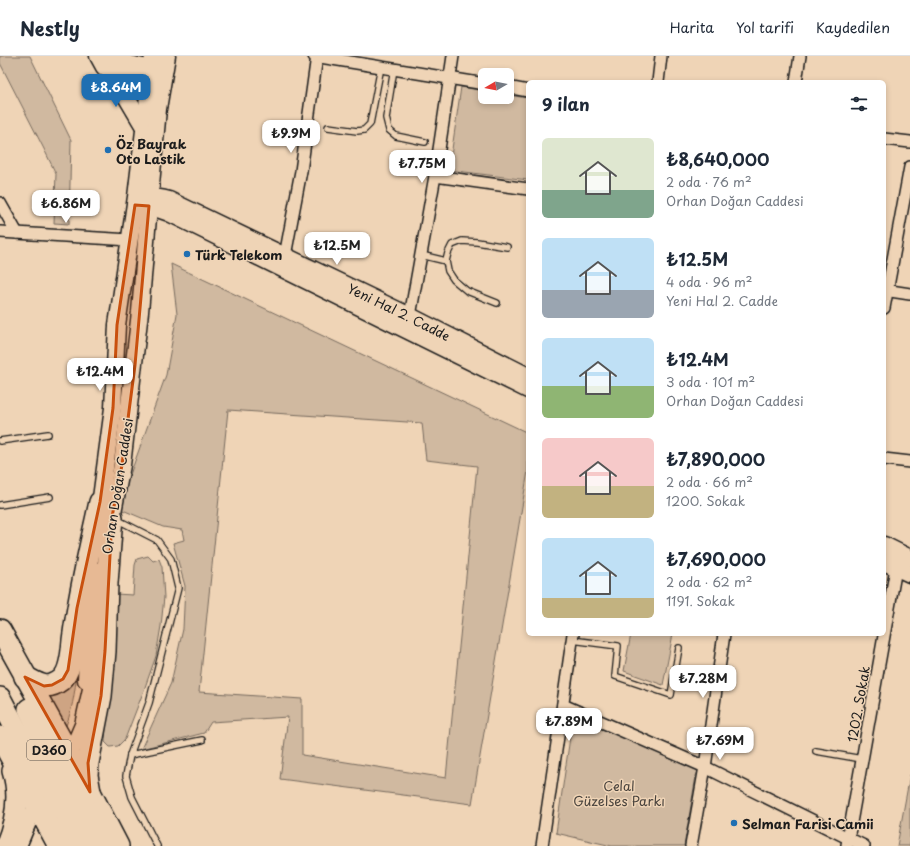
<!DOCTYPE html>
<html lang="tr">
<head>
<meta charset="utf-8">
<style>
	:root { --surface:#fff; --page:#f2f2f3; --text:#1f2937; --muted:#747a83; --line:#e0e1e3; --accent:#1f6fb2 }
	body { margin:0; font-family:"Playpen Sans",sans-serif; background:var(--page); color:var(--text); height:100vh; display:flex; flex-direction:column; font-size:15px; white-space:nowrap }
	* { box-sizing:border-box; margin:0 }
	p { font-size:13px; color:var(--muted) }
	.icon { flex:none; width:22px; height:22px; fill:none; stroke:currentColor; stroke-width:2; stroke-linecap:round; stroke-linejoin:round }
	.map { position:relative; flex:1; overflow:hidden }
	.drawer { position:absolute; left:526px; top:24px; width:360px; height:556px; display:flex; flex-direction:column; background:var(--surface); border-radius:6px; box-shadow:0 2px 6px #0003 }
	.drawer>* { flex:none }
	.needle { width:26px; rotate:260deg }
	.controls { position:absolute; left:478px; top:12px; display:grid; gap:8px }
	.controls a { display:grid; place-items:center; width:36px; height:36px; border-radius:6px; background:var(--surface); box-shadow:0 2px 6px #0003; font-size:20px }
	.price { position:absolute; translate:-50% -34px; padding:0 9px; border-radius:8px; background:#fff; color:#222; font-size:13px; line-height:26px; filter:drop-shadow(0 1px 2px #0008) }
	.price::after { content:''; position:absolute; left:50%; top:24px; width:12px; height:9px; margin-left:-6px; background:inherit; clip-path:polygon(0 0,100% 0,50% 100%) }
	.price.selected { background:var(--accent); color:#fff }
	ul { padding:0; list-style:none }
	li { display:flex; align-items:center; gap:12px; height:100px; padding:0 16px }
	li span { display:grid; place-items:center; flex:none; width:112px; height:80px; border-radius:6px; color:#555 }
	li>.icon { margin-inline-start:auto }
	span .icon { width:48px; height:48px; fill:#fffc; stroke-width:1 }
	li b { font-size:17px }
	h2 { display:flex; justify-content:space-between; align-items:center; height:48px; padding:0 16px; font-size:17px }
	header { display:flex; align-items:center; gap:24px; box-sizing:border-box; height:56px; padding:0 20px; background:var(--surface); border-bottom:1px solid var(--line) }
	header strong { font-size:19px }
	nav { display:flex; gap:22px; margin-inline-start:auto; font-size:14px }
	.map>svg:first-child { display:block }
	.green { fill:#d0b9a0; stroke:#766a5e; fill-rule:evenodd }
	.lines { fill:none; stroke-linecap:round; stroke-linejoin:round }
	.lane-casing { stroke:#1c1c1c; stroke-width:8 }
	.street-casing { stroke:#1c1c1c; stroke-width:14 }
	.secondary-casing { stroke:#1c1c1c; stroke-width:19 }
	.highway-casing { stroke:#1c1c1c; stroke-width:24 }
	.lane { stroke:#efd4b6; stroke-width:5.5 }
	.street { stroke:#efd4b6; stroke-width:11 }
	.secondary { stroke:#efd4b6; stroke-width:16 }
	.highway { stroke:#efd4b6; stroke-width:21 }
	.marked { fill:#c9500e; fill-opacity:0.2; stroke:#c9500e; stroke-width:3; stroke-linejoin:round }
	.poi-dot { fill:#1f6fb2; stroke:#efd4b6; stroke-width:1.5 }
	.labels { text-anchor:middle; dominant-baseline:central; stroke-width:3; stroke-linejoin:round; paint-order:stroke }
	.shield { fill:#efd4b6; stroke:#5b534a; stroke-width:1 }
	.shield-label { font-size:12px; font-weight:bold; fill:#1c1c1c }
	.poi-label { font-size:13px; font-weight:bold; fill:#1c1c1c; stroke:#efd4b6; text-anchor:start }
	.street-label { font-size:13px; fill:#1c1c1c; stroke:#efd4b6 }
	.park-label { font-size:13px; fill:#49433d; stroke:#efd4b6 }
</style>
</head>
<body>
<header>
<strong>Nestly</strong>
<nav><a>Harita</a><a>Yol tarifi</a><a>Kaydedilen</a></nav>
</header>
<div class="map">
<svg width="910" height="790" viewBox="0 0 910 790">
	<rect width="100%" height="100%" fill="#efd4b6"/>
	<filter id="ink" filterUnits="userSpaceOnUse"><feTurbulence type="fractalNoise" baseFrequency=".025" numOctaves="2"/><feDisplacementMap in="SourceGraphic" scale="8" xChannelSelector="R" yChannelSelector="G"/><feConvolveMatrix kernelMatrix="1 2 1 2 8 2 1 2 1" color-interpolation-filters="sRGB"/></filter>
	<g filter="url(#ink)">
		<!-- green -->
		<g class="green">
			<polygon points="0,0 30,0 71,84 69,168 54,167 56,118 44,93 0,7"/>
			<polygon points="461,31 485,35 485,41 507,41 507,39 528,42 528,124 449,114"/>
			<path d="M171 208 528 377V415L472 748 280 723 288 661 211 666 204 677 141 693 171 627 183 573 185 530 173 487 184 484 182 474 163 471 118 452 166 319 177 258ZM228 354 422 367 426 404 477 410 446 722 302 699V643L199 636Z"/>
			<polygon points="148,500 153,505 159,503 162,511 164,541 161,570 156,600 144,634 125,683 118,690 110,691 105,686 115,538 133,539 135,509 137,503"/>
			<polygon points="631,578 673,578 663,629 624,615"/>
			<path d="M77 615C75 636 72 657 63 677L42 638Z"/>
			<polygon points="578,664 701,709 696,720 684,790 612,790 556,777 572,668"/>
			<polygon points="910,719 910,790 897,790"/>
		</g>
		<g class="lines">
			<!-- lane casing -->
			<g class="lane-casing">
				<g id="lane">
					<polyline points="394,13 386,62 389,74 396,80 425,86"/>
					<polyline points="328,71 357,75 364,74 370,68 381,11"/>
					<polyline points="421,199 446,205"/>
					<polyline points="497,247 467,235 454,224 448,215 446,205 448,197 452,189 462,185 477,186 507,191"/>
					<polyline points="0,385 48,378"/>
					<polyline points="0,449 50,441"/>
					<polyline points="116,463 157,484 171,503 178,532 149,647 130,699 126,720 132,741 157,790"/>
					<polyline points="572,584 618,590 615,620 671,639 679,592"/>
					<polyline points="816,695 862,703"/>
					<polyline points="130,699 202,684"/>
				</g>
			</g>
			<!-- street casing -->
			<g class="street-casing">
				<g id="street">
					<polyline points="314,0 485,28"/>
					<polyline points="658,26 661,0"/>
					<polyline points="796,26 800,0"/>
					<polyline points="507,31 528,35"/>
					<polyline points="884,83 910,86"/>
					<polyline points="435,120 528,133"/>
					<polyline points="0,147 17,177"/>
					<polyline points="0,176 130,184"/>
					<polyline points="285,200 301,115 317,0"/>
					<polyline points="884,234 910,238"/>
					<polyline points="884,252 910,111"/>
					<polyline points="410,260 435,120 453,0"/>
					<polyline points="884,403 910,406"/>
					<polyline points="563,649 705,711 864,790"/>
					<polyline points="847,789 896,512"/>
					<polyline points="542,790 573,578"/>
					<polyline points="691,790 705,711 724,578"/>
				</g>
			</g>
			<!-- secondary casing -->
			<g class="secondary-casing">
				<g id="secondary">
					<polyline points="98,0 104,11 113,18 159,29"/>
					<polyline points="107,0 121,6 161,15"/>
					<polyline points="113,18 121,32 144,71"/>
					<path id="s1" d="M139 141C150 140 159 141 169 144L410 260 528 320"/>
					<polyline points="139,150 149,150 169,157 528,334"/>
					<polyline points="99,457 113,352 117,269 136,141 153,0"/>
					<polyline points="110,472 122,409 140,256 149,150 158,53 167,0"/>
					<polyline points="884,489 910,502"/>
					<polyline points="884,506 910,518"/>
					<polyline points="86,624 90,551 94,514"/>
					<polyline points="74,690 83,669 91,633 93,612"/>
					<polyline points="18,790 31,759"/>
				</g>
			</g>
			<!-- highway casing -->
			<g class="highway-casing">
				<g id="highway">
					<polyline points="0,574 90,736 118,790"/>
					<path d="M25 621C39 628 47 635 61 624 71 616 72 595 73 584 79 537 90 492 100 446"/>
					<polyline points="0,642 77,790"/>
					<polyline points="29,653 75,748 98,790"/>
					<polyline points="0,681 59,790"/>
					<polyline points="90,736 87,719 88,707 101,640 105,595 107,527 112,461"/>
					<path d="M6 790C16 766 21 740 13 715"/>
				</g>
			</g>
			<!-- lane -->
			<use href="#lane" class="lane"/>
			<!-- street -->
			<use href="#street" class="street"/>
			<!-- secondary -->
			<use href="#secondary" class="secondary"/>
			<!-- highway -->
			<use href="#highway" class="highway"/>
		</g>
	</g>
	<!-- marked area -->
	<path class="marked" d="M135 149 149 150 135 309 122 409 112 461 105 595 101 640 88 707 90 736 25 621 44 630 52 629 63 623 68 614 77 552 100 446 113 352 117 269Z"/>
	<!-- markers -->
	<g class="poi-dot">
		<circle cx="108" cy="94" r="4"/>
		<circle cx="187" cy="198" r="4"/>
		<circle cx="734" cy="767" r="4"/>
	</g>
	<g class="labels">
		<!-- shield labels -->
		<rect class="shield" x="27" y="684" width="44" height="20" rx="3"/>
		<g class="shield-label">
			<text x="49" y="694">D360</text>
		</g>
		<!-- poi labels -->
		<g class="poi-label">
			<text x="116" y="87">Öz Bayrak<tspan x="116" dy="15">Oto Lastik</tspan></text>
			<text x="195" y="198">Türk Telekom</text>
			<text x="742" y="767">Selman Farisi Camii</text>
		</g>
		<!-- street labels -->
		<g class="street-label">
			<text stroke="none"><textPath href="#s1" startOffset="286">Yeni Hal 2. Cadde</textPath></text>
			<text transform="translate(117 430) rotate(-81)">Orhan Doğan Caddesi</text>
			<text transform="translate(858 648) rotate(-80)">1202. Sokak</text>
		</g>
		<!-- park labels -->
		<g class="park-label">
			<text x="619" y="729">Celal<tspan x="619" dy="15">Güzelses Parkı</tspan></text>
		</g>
	</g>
</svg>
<div class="controls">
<a><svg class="needle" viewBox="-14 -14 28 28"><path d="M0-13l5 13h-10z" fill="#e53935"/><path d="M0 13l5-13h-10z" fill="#747a83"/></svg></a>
</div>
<b class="price selected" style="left:116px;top:52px">₺8.64M</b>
<b class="price" style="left:291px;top:98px">₺9.9M</b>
<b class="price" style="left:422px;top:128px">₺7.75M</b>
<b class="price" style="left:66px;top:168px">₺6.86M</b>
<b class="price" style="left:337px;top:210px">₺12.5M</b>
<b class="price" style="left:100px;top:336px">₺12.4M</b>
<b class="price" style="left:703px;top:643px">₺7.28M</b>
<b class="price" style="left:569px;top:686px">₺7.89M</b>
<b class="price" style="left:720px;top:705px">₺7.69M</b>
<section class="drawer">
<h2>9 ilan<svg class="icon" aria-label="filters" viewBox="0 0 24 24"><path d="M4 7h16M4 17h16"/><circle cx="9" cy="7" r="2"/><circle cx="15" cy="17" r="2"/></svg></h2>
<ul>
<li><span style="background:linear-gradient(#dfe7d0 65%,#7fa58c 0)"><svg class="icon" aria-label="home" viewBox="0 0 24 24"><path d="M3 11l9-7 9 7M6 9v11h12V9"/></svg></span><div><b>₺8,640,000</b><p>2 oda · 76 m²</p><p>Orhan Doğan Caddesi</p></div></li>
<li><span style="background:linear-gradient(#bfe0f5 65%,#9aa5b1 0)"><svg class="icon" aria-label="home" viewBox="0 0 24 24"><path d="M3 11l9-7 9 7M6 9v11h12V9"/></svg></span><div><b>₺12.5M</b><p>4 oda · 96 m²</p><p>Yeni Hal 2. Cadde</p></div></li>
<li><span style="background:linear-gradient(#bfe0f5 60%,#8fb573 0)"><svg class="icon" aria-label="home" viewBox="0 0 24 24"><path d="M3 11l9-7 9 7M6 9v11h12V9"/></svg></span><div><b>₺12.4M</b><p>3 oda · 101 m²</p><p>Orhan Doğan Caddesi</p></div></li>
<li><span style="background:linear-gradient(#f6c9c9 60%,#c2b280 0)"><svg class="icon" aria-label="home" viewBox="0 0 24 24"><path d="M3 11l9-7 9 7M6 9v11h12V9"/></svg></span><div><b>₺7,890,000</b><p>2 oda · 66 m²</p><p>1200. Sokak</p></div></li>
<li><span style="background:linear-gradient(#bfe0f5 75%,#c2b280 0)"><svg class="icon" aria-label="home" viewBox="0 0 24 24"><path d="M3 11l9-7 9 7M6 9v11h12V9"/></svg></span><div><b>₺7,690,000</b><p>2 oda · 62 m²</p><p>1191. Sokak</p></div></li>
</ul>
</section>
</div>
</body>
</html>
